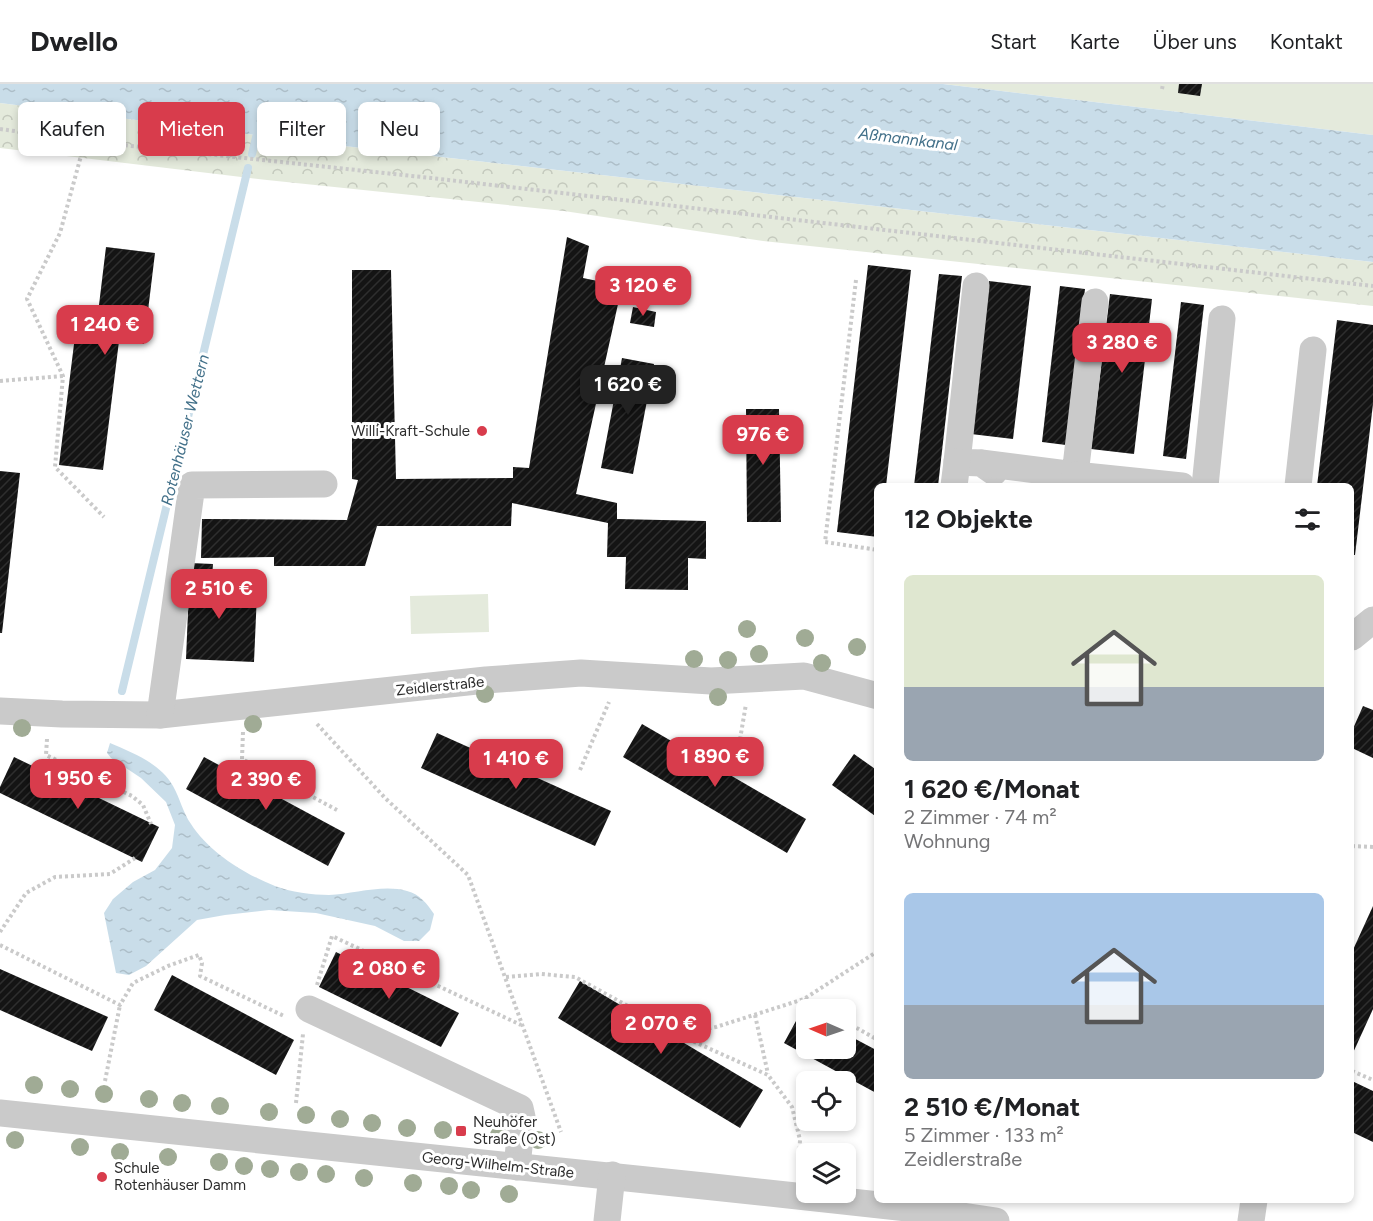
<!DOCTYPE html>
<html lang="de">
<head>
<meta charset="utf-8">
<style>
	:root { --surface:#fff; --page:#f6f6f6; --text:#202124; --muted:#757577; --line:#e0e0e0; --accent:#d83c4c }
	body { margin:0; font-family:Figtree,sans-serif; background:var(--page); color:var(--text); height:100vh; display:flex; flex-direction:column; font-size:22px; white-space:nowrap }
	* { box-sizing:border-box; margin:0 }
	p { font-size:20px; color:var(--muted) }
	.icon { flex:none; width:33px; height:33px; fill:none; stroke:currentColor; stroke-width:2; stroke-linecap:round; stroke-linejoin:round }
	.map { position:relative; flex:1; overflow:hidden }
	.sheet { position:absolute; left:874px; top:399px; width:480px; height:720px; display:flex; flex-direction:column; background:var(--surface); border-radius:9px; box-shadow:0 3px 9px #0003 }
	.sheet>* { flex:none }
	.top-card { position:absolute; left:18px; top:18px; width:570px; height:54px; display:flex; gap:12px }
	.needle { width:39px; rotate:272deg }
	.controls { position:absolute; left:796px; top:915px; display:grid; gap:12px }
	.controls a { display:grid; place-items:center; width:60px; height:60px; border-radius:9px; background:var(--surface); box-shadow:0 3px 9px #0003; font-size:30px }
	.price { position:absolute; translate:-50% -51px; padding:0 14px; border-radius:12px; background:var(--accent); color:#fff; font-size:20px; line-height:39px; filter:drop-shadow(0 2px 3px #0008) }
	.price::after { content:''; position:absolute; left:50%; top:36px; width:18px; height:14px; margin-left:-9px; background:inherit; clip-path:polygon(0 0,100% 0,50% 100%) }
	.price.on { background:#222; color:#fff }
	ul { padding:0; list-style:none }
	li { display:grid; align-content:center; gap:12px; height:318px; padding:0 30px }
	li span { display:grid; place-items:center; height:186px; border-radius:9px; color:#555 }
	li>.icon { margin-inline-start:auto }
	span .icon { width:108px; height:108px; fill:#fffc; stroke-width:1 }
	li b { font-size:26px }
	h2 { display:flex; justify-content:space-between; align-items:center; height:72px; padding:0 30px; font-size:26px }
	.pill { padding:0 21px; border-radius:9px; background:var(--surface); box-shadow:0 3px 9px #0003; font-size:21px; line-height:54px }
	.pill.on { background:var(--accent); color:#fff }
	header { display:flex; align-items:center; gap:36px; box-sizing:border-box; height:84px; padding:0 30px; background:var(--surface); border-bottom:2px solid var(--line) }
	header strong { font-size:28px }
	nav { display:flex; gap:33px; margin-inline-start:auto; font-size:21px }
	.map>svg:first-child { display:block }
	.park { fill:url(#park-crowns) }
	.garden { fill:#e4eadc }
	.water { fill:url(#water-ripples) }
	.lines { fill:none; stroke-linecap:round; stroke-linejoin:round }
	.stream { stroke:#c9dde9; stroke-width:8 }
	.building { fill:url(#building-hatch) }
	.path { stroke:#cacaca; stroke-width:4; stroke-dasharray:3 3; stroke-linecap:butt }
	.minor { stroke:#cacaca; stroke-width:27 }
	.tree { fill:#a0ab95 }
	.poi-dot { fill:#d83c4c; stroke:#fff; stroke-width:2 }
	.labels { text-anchor:middle; dominant-baseline:central; stroke-width:6; stroke-linejoin:round; paint-order:stroke }
	.poi-label { font-size:15px; fill:#2d2d2d; stroke:#fff; text-anchor:start }
	.street-label { font-size:15px; fill:#2d2d2d; stroke:#fff }
	.water-label { font-size:16px; font-style:italic; fill:#427089; stroke:#fff }
</style>
</head>
<body>
<header>
<strong>Dwello</strong>
<nav><a>Start</a><a>Karte</a><a>Über uns</a><a>Kontakt</a></nav>
</header>
<div class="map">
<svg width="1373" height="1137" viewBox="0 0 1373 1137">
	<defs>
		<pattern id="park-crowns" width="20" height="18" patternUnits="userSpaceOnUse" patternTransform="scale(1.5)"><rect width="20" height="18" fill="#e4eadc"/><path d="M2 6a3 3 0 1 1 6 0M12 15a3 3 0 1 1 6 0" fill="none" stroke="#c4c9bd"/></pattern>
		<pattern id="water-ripples" width="26" height="14" patternUnits="userSpaceOnUse" patternTransform="scale(1.5)"><rect width="26" height="14" fill="#c9dde9"/><path d="M2 4q2-2 4 0t4 0M15 11q2-2 4 0t4 0" fill="none" stroke="#adbec8"/></pattern>
		<pattern id="building-hatch" width="6" height="6" patternUnits="userSpaceOnUse" patternTransform="scale(1.5)"><rect width="6" height="6" fill="#141414"/><path d="M-1 1l2-2M0 6l6-6M5 7l2-2" fill="none" stroke="#2e2e2e"/></pattern>
	</defs>
	<rect width="100%" height="100%" fill="#fff"/>
	<!-- park -->
	<polygon class="park" points="0,19 335,61 1373,178 1373,222 763,157 564,127 267,96 0,64"/>
	<!-- garden -->
	<g class="garden">
		<polygon points="943,0 1373,0 1373,51"/>
		<polygon points="488,510 489,548 411,550 410,512"/>
	</g>
	<!-- water -->
	<g class="water">
		<polygon points="0,0 943,0 1373,51 1373,178 335,61 0,19"/>
		<path d="M110 659C133 669 160 679 173 702 180 714 183 729 191 740 209 768 244 790 275 802 290 808 313 811 329 811 354 810 383 800 407 807 420 810 427 820 434 830L430 846 419 857H404L375 842 316 829 269 826 225 831 197 836 146 882 129 891 116 889 104 829 113 815 133 798 155 786 172 764 175 741 166 718 141 694 111 674 107 669Z"/>
	</g>
	<g class="lines">
		<!-- stream -->
		<g class="stream">
			<polyline points="252,70 259,41"/>
			<polyline points="122,607 248,84"/>
		</g>
	</g>
	<!-- building -->
	<g class="building">
		<polygon points="1179,0 1202,0 1200,12 1178,9"/>
		<polygon points="567,153 589,162 583,194 622,202 576,410 617,419 617,435 706,437 706,475 688,474 688,506 625,505 626,473 607,473 608,439 512,419 511,442 377,442 365,482 274,482 274,473 201,474 202,435 347,436 358,396 352,395 352,186 391,186 396,395 513,394 513,383 529,384"/>
		<polygon points="106,163 155,169 144,260 119,257 103,386 59,381 75,252 95,254"/>
		<polygon points="868,181 911,186 886,402 878,402 878,453 837,448"/>
		<polygon points="939,190 962,192 938,402 914,402"/>
		<polygon points="989,197 1031,202 1013,355 971,350"/>
		<polygon points="1060,202 1085,205 1066,361 1042,358"/>
		<polygon points="1110,210 1152,215 1134,370 1091,365"/>
		<polygon points="1181,218 1204,221 1186,375 1163,372"/>
		<polygon points="633,223 656,228 654,243 630,239"/>
		<polygon points="1337,236 1373,241 1373,320 1355,471 1352,471 1352,402 1317,402"/>
		<polygon points="622,274 654,280 633,390 601,384"/>
		<polygon points="746,325 779,325 781,438 747,438"/>
		<polygon points="0,387 20,389 2,549 0,549"/>
		<polygon points="190,479 213,480 211,507 257,509 254,578 186,575"/>
		<polygon points="1363,622 1373,626 1373,674 1352,664 1352,647"/>
		<polygon points="642,640 806,735 787,769 623,673"/>
		<polygon points="437,649 611,727 595,762 421,684"/>
		<polygon points="854,670 878,687 878,734 832,701"/>
		<polygon points="14,673 159,743 142,778 0,709 0,703"/>
		<polygon points="204,673 345,749 328,782 186,705"/>
		<polygon points="1373,822 1373,925 1352,971 1352,868"/>
		<polygon points="336,868 459,929 441,963 319,903"/>
		<polygon points="0,885 108,933 92,967 0,926"/>
		<polygon points="172,891 294,956 276,991 154,926"/>
		<polygon points="580,897 763,1006 740,1044 558,934"/>
		<polygon points="802,926 807,929 807,964 846,964 846,950 878,967 878,1010 784,959"/>
		<polygon points="1352,997 1373,1007 1373,1058 1352,1048"/>
	</g>
	<g class="lines">
		<!-- path -->
		<g class="path">
			<polyline points="1162,5 1163,0"/>
			<polyline points="0,45 85,57 431,94 1373,202"/>
			<polyline points="85,57 60,149 27,215 63,292 55,383 104,433"/>
			<polyline points="856,196 825,458 878,466"/>
			<polyline points="0,297 63,292"/>
			<polyline points="317,640 385,714 468,791 561,1048"/>
			<polyline points="243,648 242,675 337,726"/>
			<polyline points="47,655 46,671 132,712 143,721 151,740"/>
			<polyline points="878,667 878,669"/>
			<polyline points="736,679 746,620"/>
			<polyline points="580,686 609,618"/>
			<polyline points="1352,762 1373,763"/>
			<polyline points="0,848 26,809 55,793 110,790 135,774"/>
			<polyline points="0,861 120,921 133,899 168,882 199,871 202,879 200,892 284,932"/>
			<polyline points="506,893 541,890 575,893 688,955 696,947 716,943 804,915 878,867"/>
			<polyline points="317,901 332,852 521,941"/>
			<polyline points="804,915 822,926"/>
			<polyline points="755,931 768,990"/>
			<polyline points="846,938 878,956"/>
			<polyline points="688,955 768,991 792,1023 800,1056 799,1076"/>
			<polyline points="1352,987 1373,996"/>
			<polyline points="105,997 120,921"/>
			<polyline points="296,1019 303,950"/>
		</g>
		<!-- minor -->
		<g class="minor">
			<polyline points="976,202 957,378 981,379 994,388"/>
			<polyline points="981,379 1075,391 1095,218"/>
			<polyline points="1075,391 1182,402"/>
			<polyline points="954,402 957,378"/>
			<polyline points="1205,402 1222,235"/>
			<polyline points="1298,402 1313,266"/>
			<polyline points="1352,553 1373,536"/>
			<polyline points="0,627 62,630 160,631 486,596 581,589 711,597 804,592 878,612"/>
			<polyline points="160,631 192,401 324,400"/>
			<polyline points="309,925 520,1024 522,1033 517,1083"/>
			<polyline points="0,1029 704,1102 916,1125 996,1137"/>
			<polyline points="607,1137 612,1091"/>
			<polyline points="1251,1137 1254,1116"/>
		</g>
	</g>
	<!-- trees -->
	<g class="tree">
		<circle cx="747" cy="545" r="9"/>
		<circle cx="805" cy="554" r="9"/>
		<circle cx="857" cy="563" r="9"/>
		<circle cx="759" cy="570" r="9"/>
		<circle cx="694" cy="575" r="9"/>
		<circle cx="728" cy="576" r="9"/>
		<circle cx="822" cy="579" r="9"/>
		<circle cx="485" cy="610" r="9"/>
		<circle cx="718" cy="613" r="9"/>
		<circle cx="253" cy="640" r="9"/>
		<circle cx="22" cy="644" r="9"/>
		<circle cx="34" cy="1001" r="9"/>
		<circle cx="70" cy="1005" r="9"/>
		<circle cx="104" cy="1010" r="9"/>
		<circle cx="149" cy="1015" r="9"/>
		<circle cx="182" cy="1019" r="9"/>
		<circle cx="220" cy="1022" r="9"/>
		<circle cx="269" cy="1028" r="9"/>
		<circle cx="306" cy="1031" r="9"/>
		<circle cx="340" cy="1035" r="9"/>
		<circle cx="372" cy="1039" r="9"/>
		<circle cx="407" cy="1044" r="9"/>
		<circle cx="443" cy="1046" r="9"/>
		<circle cx="499" cy="1051" r="9"/>
		<circle cx="15" cy="1056" r="9"/>
		<circle cx="538" cy="1056" r="9"/>
		<circle cx="80" cy="1063" r="9"/>
		<circle cx="120" cy="1068" r="9"/>
		<circle cx="168" cy="1073" r="9"/>
		<circle cx="219" cy="1078" r="9"/>
		<circle cx="244" cy="1082" r="9"/>
		<circle cx="270" cy="1085" r="9"/>
		<circle cx="299" cy="1088" r="9"/>
		<circle cx="326" cy="1090" r="9"/>
		<circle cx="364" cy="1094" r="9"/>
		<circle cx="413" cy="1099" r="9"/>
		<circle cx="449" cy="1102" r="9"/>
		<circle cx="471" cy="1106" r="9"/>
		<circle cx="509" cy="1110" r="9"/>
	</g>
	<!-- markers -->
	<g class="poi-dot">
		<circle cx="482" cy="347" r="6"/>
		<rect x="455" y="1041" width="12" height="12" rx="3"/>
		<circle cx="102" cy="1093" r="6"/>
	</g>
	<g class="labels">
		<!-- poi labels -->
		<g class="poi-label">
			<text x="470" y="347" text-anchor="end">Willi-Kraft-Schule</text>
			<text x="473" y="1038">Neuhöfer<tspan x="473" dy="17">Straße (Ost)</tspan></text>
			<text x="114" y="1084">Schule<tspan x="114" dy="17">Rotenhäuser Damm</tspan></text>
		</g>
		<!-- street labels -->
		<g class="street-label">
			<text transform="translate(440 602) rotate(-6)">Zeidlerstraße</text>
			<text transform="translate(498 1081) rotate(6)">Georg-Wilhelm-Straße</text>
		</g>
		<!-- water labels -->
		<g class="water-label">
			<text transform="translate(908 55) rotate(7)">Aßmannkanal</text>
			<text transform="translate(185 346) rotate(-76)">Rotenhäuser Wettern</text>
		</g>
	</g>
</svg>
<div class="controls">
<a><svg class="needle" viewBox="-14 -14 28 28"><path d="M0-13l5 13h-10z" fill="#e53935"/><path d="M0 13l5-13h-10z" fill="#757577"/></svg></a>
<a><svg class="icon" aria-label="locate" viewBox="0 0 24 24"><circle cx="12" cy="12" r="6"/><path d="M12 2v4M12 18v4M2 12h4M18 12h4"/></svg></a>
<a><svg class="icon" aria-label="layers" viewBox="0 0 24 24"><path d="M12 4l9 5-9 5-9-5zM3 14l9 5 9-5"/></svg></a>
</div>
<b class="price" style="left:643px;top:233px">3 120 €</b>
<b class="price" style="left:105px;top:272px">1 240 €</b>
<b class="price" style="left:1122px;top:290px">3 280 €</b>
<b class="price on" style="left:628px;top:332px">1 620 €</b>
<b class="price" style="left:763px;top:382px">976 €</b>
<b class="price" style="left:219px;top:536px">2 510 €</b>
<b class="price" style="left:715px;top:704px">1 890 €</b>
<b class="price" style="left:516px;top:706px">1 410 €</b>
<b class="price" style="left:78px;top:726px">1 950 €</b>
<b class="price" style="left:266px;top:727px">2 390 €</b>
<b class="price" style="left:389px;top:916px">2 080 €</b>
<b class="price" style="left:661px;top:971px">2 070 €</b>
<div class="top-card">
<a class="pill">Kaufen</a>
<a class="pill on">Mieten</a>
<a class="pill">Filter</a>
<a class="pill">Neu</a>
</div>
<section class="sheet">
<h2>12 Objekte<svg class="icon" aria-label="filters" viewBox="0 0 24 24"><path d="M4 7h16M4 17h16"/><circle cx="9" cy="7" r="2"/><circle cx="15" cy="17" r="2"/></svg></h2>
<ul>
<li><span style="background:linear-gradient(#dfe7d0 60%,#9aa5b1 0)"><svg class="icon" aria-label="home" viewBox="0 0 24 24"><path d="M3 11l9-7 9 7M6 9v11h12V9"/></svg></span><div><b>1 620 €/Monat</b><p>2 Zimmer · 74 m²</p><p>Wohnung</p></div></li>
<li><span style="background:linear-gradient(#a9c7e8 60%,#9aa5b1 0)"><svg class="icon" aria-label="home" viewBox="0 0 24 24"><path d="M3 11l9-7 9 7M6 9v11h12V9"/></svg></span><div><b>2 510 €/Monat</b><p>5 Zimmer · 133 m²</p><p>Zeidlerstraße</p></div></li>
</ul>
</section>
</div>
</body>
</html>
